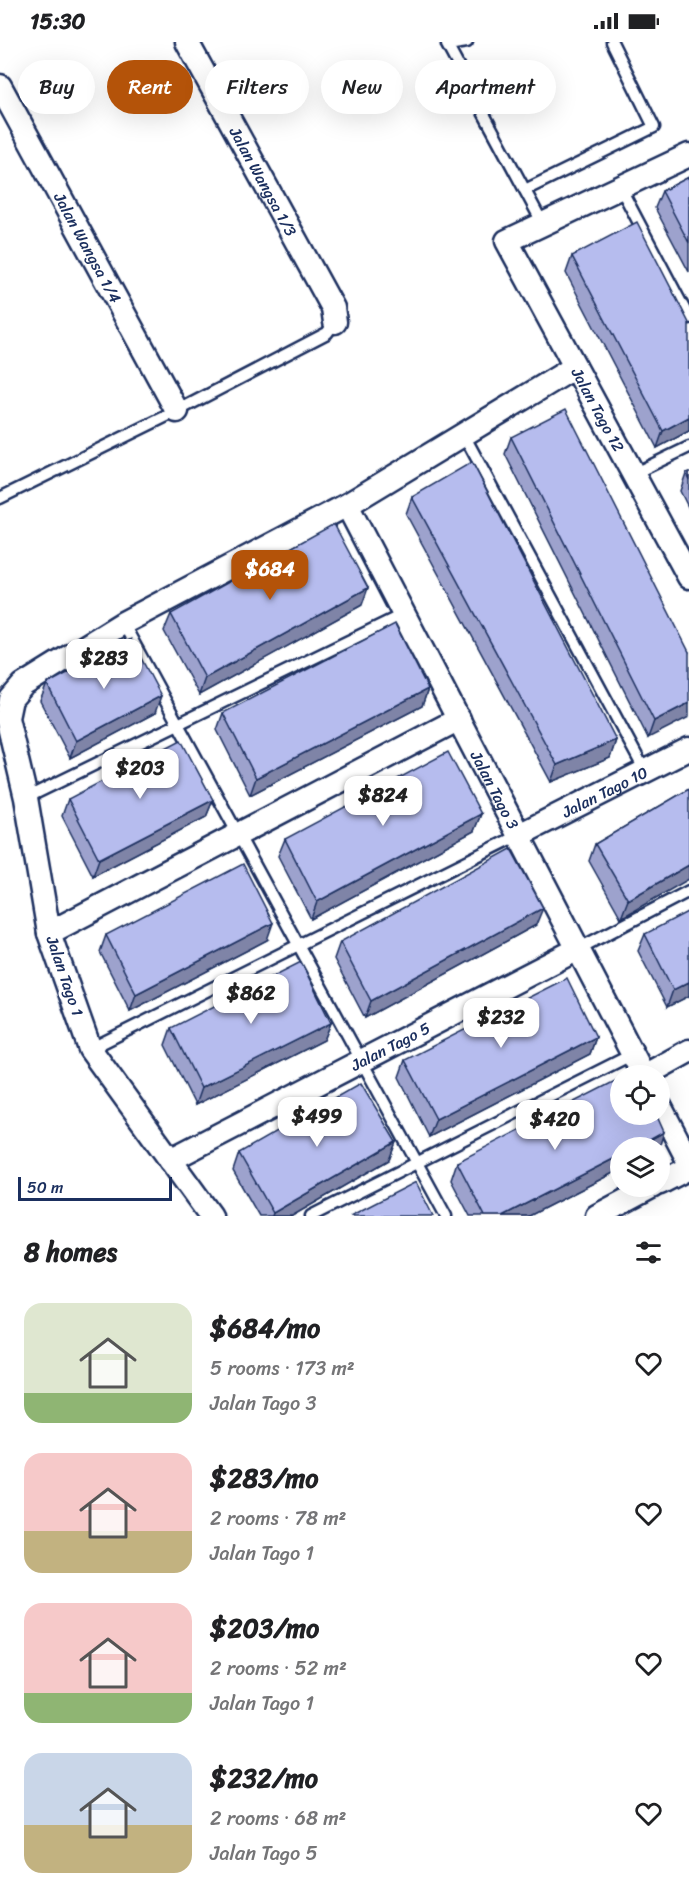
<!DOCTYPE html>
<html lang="en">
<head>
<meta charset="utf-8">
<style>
	:root { --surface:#fff; --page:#f2f2f2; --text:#202124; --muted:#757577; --accent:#b45309 }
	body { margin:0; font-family:Sriracha,sans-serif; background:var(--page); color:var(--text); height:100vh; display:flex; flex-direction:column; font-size:22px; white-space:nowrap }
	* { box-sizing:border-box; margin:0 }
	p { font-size:20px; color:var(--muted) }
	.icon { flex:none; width:33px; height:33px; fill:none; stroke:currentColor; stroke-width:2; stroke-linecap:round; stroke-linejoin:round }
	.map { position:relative; height:1174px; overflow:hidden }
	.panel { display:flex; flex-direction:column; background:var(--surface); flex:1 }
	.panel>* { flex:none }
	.guide { position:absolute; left:18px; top:18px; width:654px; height:54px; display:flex; gap:12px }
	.fabs { position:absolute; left:610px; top:1023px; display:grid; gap:12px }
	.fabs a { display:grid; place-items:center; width:60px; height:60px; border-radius:50%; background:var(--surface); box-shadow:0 6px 24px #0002; font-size:30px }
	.scale { position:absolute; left:18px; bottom:15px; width:154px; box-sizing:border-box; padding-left:6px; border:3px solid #1b2f5e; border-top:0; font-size:16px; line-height:21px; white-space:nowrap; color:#1b2f5e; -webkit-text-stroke:4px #fff; paint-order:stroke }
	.price { position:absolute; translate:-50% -51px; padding:0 14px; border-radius:12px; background:#fff; color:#222; font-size:20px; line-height:39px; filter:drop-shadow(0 2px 3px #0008) }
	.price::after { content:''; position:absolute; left:50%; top:36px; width:18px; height:14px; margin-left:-9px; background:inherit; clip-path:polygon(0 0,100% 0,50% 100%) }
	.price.on { background:var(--accent); color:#fff }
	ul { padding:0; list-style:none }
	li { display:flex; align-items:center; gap:18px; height:150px; padding:0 24px }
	li span { display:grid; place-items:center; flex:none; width:168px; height:120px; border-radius:18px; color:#555 }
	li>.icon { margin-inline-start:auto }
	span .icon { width:72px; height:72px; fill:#fffc; stroke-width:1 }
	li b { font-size:26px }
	h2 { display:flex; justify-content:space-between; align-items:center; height:72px; padding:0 24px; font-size:26px }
	.tag { padding:0 21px; border-radius:27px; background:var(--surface); box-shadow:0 6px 24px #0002; font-size:21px; line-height:54px }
	.tag.on { background:var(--accent); color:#fff }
	.status { display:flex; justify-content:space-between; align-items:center; height:42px; padding:0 30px; background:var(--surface); direction:ltr }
	.status svg { height:16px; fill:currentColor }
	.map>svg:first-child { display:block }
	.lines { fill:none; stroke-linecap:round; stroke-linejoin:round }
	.service-casing { stroke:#1b2f5e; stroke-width:15 }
	.minor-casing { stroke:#1b2f5e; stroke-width:27 }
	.service { stroke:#fff; stroke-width:10 }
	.minor { stroke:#fff; stroke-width:22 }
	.wall { fill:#9da2cd; stroke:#1b2f5e; stroke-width:1.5 }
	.shaded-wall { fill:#7f84a7; stroke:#1b2f5e; stroke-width:1.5 }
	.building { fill:#b6bcee; stroke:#1b2f5e; stroke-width:1.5 }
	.labels { text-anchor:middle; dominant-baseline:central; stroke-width:6; stroke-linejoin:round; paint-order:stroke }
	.street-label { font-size:16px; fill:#1b2f5e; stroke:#fff }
</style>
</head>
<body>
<div class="status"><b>15:30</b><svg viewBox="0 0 49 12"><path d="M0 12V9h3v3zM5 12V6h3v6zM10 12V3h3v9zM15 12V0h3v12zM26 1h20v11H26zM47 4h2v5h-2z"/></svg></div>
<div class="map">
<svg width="689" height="1174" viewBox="0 0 689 1174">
	<rect width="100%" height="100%" fill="#fff"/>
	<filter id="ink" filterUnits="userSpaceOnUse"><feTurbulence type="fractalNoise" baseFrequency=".0167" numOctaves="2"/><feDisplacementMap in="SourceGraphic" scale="12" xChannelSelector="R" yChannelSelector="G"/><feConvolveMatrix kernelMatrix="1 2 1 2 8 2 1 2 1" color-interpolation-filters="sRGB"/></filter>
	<g filter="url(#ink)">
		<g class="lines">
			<!-- service casing -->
			<g class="service-casing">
				<g id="service">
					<polyline points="467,0 447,3 543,182"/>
					<polyline points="620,145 689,276"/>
					<polyline points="525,148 654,85 612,0"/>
					<polyline points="464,393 645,729"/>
					<polyline points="633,432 689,405"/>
					<polyline points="0,456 177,369 327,291 335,280"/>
					<polyline points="123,581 446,1174"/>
					<polyline points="26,756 404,572"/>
					<polyline points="578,907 689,849"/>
					<polyline points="90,1007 519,793"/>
					<polyline points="311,1174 633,1012"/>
				</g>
			</g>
			<!-- minor casing -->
			<g class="minor-casing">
				<g id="minor">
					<path id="s1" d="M187 0 333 266 335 280"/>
					<path id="s2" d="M0 44 177 369"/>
					<path id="s3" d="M689 113 507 199 689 535"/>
					<path id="s4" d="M347 463 644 1034 689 1009"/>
					<path id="s5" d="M519 793 689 707"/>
					<polyline points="49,891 459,677"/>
					<polyline points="660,1064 689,1120"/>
					<path id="s6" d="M170 1118 578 907"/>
					<polyline points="660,1141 689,1126"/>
					<polyline points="211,1174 90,1007 49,891 26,756 7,676 11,657 23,643 123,581 347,463 575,325"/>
					<polyline points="597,1174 653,1144"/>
				</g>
			</g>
			<!-- service -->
			<use href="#service" class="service"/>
			<!-- minor -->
			<use href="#minor" class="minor"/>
		</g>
		<!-- wall -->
		<g class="wall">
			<polygon points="689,135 689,230 655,166 662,149"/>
			<polygon points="572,214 689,389 657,406 566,231"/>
			<polygon points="511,395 689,610 648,696 505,412"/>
			<polygon points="689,430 689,467 680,449 686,431"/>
			<polygon points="412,455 616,698 610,716 551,740 406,472"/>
			<polygon points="362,563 199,653 164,589 171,572"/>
			<polygon points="47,642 155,671 70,716 40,659"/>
			<polygon points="428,647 422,664 250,753 217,688 223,671"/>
			<polygon points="689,747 621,876 589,819 595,802"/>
			<polygon points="68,757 213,758 206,775 93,834 62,774"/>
			<polygon points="481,772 474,789 311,877 278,814 285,797"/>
			<polygon points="536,883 365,976 334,917 340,900"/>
			<polygon points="645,892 689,954 667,965 638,909"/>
			<polygon points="106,893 267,898 130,969 100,910"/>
			<polygon points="331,981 324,998 195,1063 165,1003 171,986"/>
			<polygon points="596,995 590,1012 429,1095 399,1035 405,1018"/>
			<polygon points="396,1100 389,1118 292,1174 259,1174 233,1129 239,1111"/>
			<polygon points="621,1106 621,1127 529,1174 470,1174 451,1138 457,1120"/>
		</g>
		<!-- shaded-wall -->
		<g class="shaded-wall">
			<polygon points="689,375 689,389 657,406 663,389"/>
			<polygon points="368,546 362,563 199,653 205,636"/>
			<polygon points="428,647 422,664 250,753 256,736"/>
			<polygon points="161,654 155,671 70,716 76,699"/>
			<polygon points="689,661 689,675 648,696 654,679"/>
			<polygon points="616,698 610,716 551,740 557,723"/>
			<polygon points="213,758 206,775 93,834 99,817"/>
			<polygon points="481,772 474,789 311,877 317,860"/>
			<polygon points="689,823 689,837 621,876 628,858"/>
			<polygon points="543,866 536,883 365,976 371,959"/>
			<polygon points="273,881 267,898 130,969 136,952"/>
			<polygon points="689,940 689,954 667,965 673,948"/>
			<polygon points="331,981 324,998 195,1063 201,1046"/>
			<polygon points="596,995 590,1012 429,1095 436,1077"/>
			<polygon points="664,1090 659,1106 635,1106"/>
			<polygon points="396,1100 389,1118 292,1174 272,1174 273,1171"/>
			<polygon points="621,1113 621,1127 529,1174 502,1174"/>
		</g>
		<!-- building -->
		<g class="building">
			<polygon points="689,135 689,201 662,149"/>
			<polygon points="637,180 689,281 689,375 663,389 572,214"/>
			<polygon points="566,367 689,610 689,661 654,679 511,395"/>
			<polygon points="472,420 616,698 557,723 412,455"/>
			<polygon points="689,430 689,438 686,431"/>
			<polygon points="334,482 368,546 205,636 171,572"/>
			<polygon points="395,582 428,647 256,736 223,671"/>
			<polygon points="131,597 161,654 76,699 47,642"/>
			<polygon points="181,698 213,758 99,817 68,757"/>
			<polygon points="448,710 481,772 317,860 285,797"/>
			<polygon points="689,747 689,823 628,858 595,802"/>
			<polygon points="511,807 543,866 371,959 340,900"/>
			<polygon points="243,822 273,881 136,952 106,893"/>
			<polygon points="689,869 689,940 673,948 645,892"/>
			<polygon points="301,920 331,981 201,1046 171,986"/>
			<polygon points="567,936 596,995 436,1077 405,1018"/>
			<polygon points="634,1030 636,1034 626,1034"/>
			<polygon points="621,1036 621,1072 656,1072 664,1090 635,1106 621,1106 621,1113 502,1174 485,1174 457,1120"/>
			<polygon points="361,1041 396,1100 273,1171 239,1111"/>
			<polygon points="416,1140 433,1174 350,1174"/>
		</g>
	</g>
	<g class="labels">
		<!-- street labels -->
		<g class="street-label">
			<text stroke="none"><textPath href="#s1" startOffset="159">Jalan Wangsa 1/3</textPath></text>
			<text stroke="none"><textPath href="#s2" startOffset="184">Jalan Wangsa 1/4</textPath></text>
			<text stroke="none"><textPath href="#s3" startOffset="393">Jalan Tago 12</textPath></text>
			<text stroke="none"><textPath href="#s4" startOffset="321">Jalan Tago 3</textPath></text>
			<text stroke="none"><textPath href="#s5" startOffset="96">Jalan Tago 10</textPath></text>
			<text transform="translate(65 934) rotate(71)">Jalan Tago 1</text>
			<text stroke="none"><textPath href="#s6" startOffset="248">Jalan Tago 5</textPath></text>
		</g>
	</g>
</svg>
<div class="fabs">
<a><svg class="icon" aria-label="locate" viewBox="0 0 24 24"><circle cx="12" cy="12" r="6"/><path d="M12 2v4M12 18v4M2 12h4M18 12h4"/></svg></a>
<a><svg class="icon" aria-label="layers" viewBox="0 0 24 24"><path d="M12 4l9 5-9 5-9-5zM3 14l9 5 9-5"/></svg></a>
</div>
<div class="scale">50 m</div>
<b class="price on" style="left:270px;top:559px">$684</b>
<b class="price" style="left:104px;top:648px">$283</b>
<b class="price" style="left:140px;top:758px">$203</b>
<b class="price" style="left:383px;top:785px">$824</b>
<b class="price" style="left:251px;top:983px">$862</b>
<b class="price" style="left:501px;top:1007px">$232</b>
<b class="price" style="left:317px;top:1106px">$499</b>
<b class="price" style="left:555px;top:1109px">$420</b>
<div class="guide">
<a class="tag">Buy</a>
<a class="tag on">Rent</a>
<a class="tag">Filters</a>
<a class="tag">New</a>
<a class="tag">Apartment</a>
</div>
</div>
<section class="panel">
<h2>8 homes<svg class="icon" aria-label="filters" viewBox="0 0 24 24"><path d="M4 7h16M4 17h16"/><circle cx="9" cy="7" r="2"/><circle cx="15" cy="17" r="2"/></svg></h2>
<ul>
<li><span style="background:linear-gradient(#dfe7d0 75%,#8fb573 0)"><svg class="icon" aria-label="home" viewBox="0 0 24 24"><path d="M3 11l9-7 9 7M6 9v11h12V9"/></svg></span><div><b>$684/mo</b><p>5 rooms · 173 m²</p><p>Jalan Tago 3</p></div><svg class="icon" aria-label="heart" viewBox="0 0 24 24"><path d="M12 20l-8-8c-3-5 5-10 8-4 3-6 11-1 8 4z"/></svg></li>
<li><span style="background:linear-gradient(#f6c9c9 65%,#c2b280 0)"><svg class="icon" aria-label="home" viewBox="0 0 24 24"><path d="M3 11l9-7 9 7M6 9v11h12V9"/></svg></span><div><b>$283/mo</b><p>2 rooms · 78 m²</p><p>Jalan Tago 1</p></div><svg class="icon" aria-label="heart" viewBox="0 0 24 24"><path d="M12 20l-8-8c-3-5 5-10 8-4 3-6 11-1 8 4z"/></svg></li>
<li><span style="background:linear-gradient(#f6c9c9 75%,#8fb573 0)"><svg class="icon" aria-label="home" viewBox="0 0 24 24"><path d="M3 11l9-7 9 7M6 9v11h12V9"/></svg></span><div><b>$203/mo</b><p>2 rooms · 52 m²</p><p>Jalan Tago 1</p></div><svg class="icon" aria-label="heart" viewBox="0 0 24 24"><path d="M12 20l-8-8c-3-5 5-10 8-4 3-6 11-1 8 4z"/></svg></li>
<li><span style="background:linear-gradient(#c9d6e8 60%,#c2b280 0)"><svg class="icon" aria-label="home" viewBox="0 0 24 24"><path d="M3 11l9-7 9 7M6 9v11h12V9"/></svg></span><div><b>$232/mo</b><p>2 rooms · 68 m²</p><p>Jalan Tago 5</p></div><svg class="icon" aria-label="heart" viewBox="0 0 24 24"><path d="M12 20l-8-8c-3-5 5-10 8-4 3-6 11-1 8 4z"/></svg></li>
</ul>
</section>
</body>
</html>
